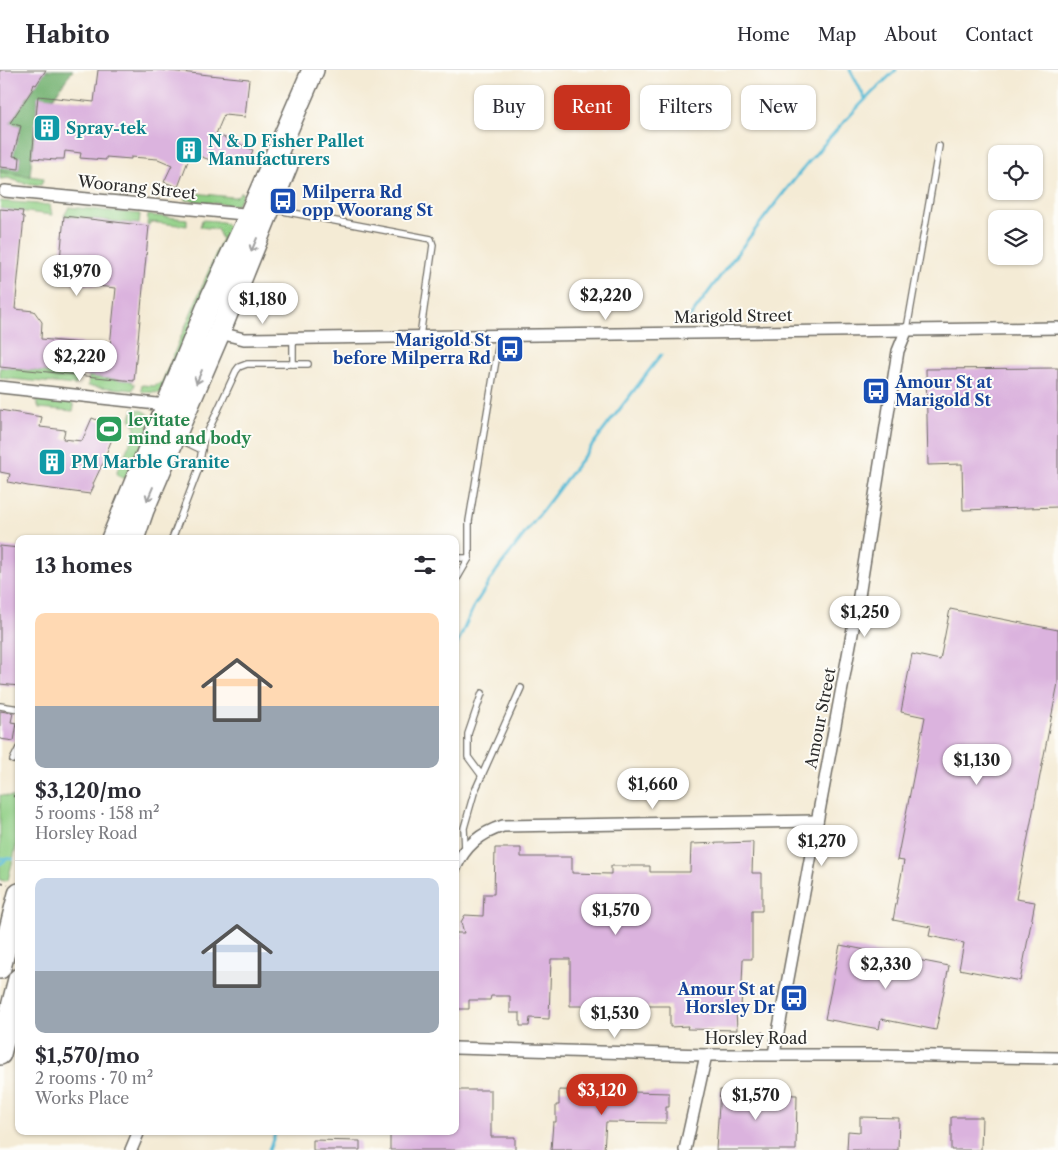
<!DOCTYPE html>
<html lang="en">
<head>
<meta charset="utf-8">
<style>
	:root { --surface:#fff; --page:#f2f2f3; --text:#2b2b33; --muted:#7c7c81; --line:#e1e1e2; --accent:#c8321e }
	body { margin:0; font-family:"Libre Caslon Text",serif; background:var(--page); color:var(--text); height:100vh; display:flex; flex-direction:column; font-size:19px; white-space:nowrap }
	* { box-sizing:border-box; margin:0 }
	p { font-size:16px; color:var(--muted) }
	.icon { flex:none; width:28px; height:28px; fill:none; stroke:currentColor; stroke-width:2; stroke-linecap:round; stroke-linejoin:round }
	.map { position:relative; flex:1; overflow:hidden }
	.sheet { position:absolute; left:15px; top:465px; width:444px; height:600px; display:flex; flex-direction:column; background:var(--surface); border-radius:10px; box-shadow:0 1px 4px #0004 }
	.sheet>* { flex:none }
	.guide { position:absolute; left:474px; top:15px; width:475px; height:45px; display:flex; gap:10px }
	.fabs { position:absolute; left:988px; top:75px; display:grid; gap:10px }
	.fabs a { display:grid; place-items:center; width:55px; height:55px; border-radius:10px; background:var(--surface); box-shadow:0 1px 4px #0004; font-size:25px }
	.price { position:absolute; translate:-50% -42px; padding:0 11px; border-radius:18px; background:#fff; color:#222; font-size:16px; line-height:32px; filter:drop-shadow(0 1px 2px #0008) }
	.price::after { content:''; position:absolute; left:50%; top:30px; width:15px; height:11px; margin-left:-8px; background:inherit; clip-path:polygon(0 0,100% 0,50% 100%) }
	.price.selected { background:var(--accent); color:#fff }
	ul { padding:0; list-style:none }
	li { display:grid; align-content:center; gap:10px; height:265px; padding:0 20px }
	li+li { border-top:1px solid var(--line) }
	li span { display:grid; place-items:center; height:155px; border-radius:10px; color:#555 }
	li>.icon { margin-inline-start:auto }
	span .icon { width:90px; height:90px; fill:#fffc; stroke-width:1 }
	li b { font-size:21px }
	h2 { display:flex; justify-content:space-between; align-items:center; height:60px; padding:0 20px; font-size:21px }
	.pill { padding:0 18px; border-radius:10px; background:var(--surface); box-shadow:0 1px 4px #0004; font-size:18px; line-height:45px }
	.pill.selected { background:var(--accent); color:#fff }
	header { display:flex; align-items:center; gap:30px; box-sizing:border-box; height:70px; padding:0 25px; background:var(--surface); border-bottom:1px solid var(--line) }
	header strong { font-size:24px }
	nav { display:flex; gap:28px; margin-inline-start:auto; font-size:18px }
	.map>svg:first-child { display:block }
	.green { fill:#90cf85; stroke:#5e7d58 }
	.forest { fill:#74b272; stroke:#506e4e }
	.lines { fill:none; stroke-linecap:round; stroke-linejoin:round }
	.stream { stroke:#58bbd6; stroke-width:3 }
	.building { fill:#dbb3de }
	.lane-casing { stroke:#716e66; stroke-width:8 }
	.street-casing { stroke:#716e66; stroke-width:14 }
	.highway-casing { stroke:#716e66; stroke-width:24 }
	.path { stroke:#716e66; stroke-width:2; stroke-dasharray:4 4; stroke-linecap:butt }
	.lane { stroke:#fff; stroke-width:5.5 }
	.street { stroke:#fff; stroke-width:11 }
	.highway { stroke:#fff; stroke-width:21 }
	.oneway { stroke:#a0a0a0 }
	.labels { text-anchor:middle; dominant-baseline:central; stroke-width:4; stroke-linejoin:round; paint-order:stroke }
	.culture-label { font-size:16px; font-weight:bold; fill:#0d838f; stroke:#fdfcf7; text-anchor:start }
	.street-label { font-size:16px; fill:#2b2b2b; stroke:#fdfcf7 }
	.transit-label { font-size:16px; font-weight:bold; fill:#164399; stroke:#fdfcf7; text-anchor:start }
	.leisure-label { font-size:16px; font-weight:bold; fill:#27864d; stroke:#fdfcf7; text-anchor:start }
</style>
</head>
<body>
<header>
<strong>Habito</strong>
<nav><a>Home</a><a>Map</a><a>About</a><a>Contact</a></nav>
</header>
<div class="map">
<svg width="1058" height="1080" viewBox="0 0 1058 1080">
	<rect width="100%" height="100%" fill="#fdfcf7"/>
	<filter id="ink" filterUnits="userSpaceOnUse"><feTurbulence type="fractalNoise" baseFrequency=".02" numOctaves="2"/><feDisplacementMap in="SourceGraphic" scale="10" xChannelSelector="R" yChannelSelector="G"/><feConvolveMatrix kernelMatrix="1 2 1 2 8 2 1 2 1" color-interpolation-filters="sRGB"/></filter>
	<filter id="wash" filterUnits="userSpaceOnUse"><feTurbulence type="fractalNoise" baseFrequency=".0096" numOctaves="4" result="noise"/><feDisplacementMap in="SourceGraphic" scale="20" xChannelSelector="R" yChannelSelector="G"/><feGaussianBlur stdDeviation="1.12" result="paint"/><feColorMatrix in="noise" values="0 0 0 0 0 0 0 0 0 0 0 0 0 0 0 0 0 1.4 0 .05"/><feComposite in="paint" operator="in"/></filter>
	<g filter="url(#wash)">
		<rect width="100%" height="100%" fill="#f4ebd5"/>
		<!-- green -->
		<g class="green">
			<polygon points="0,102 44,108 41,115 23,113 8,108 0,109"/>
			<polygon points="185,122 232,127 236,127 241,122 243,124 237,135 233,135 185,130"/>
			<polygon points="0,131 50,135 52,145 1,139"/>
			<polygon points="69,137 140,144 139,154 64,146"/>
			<polygon points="148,145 187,149 187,156 150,152 149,155 147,155"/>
			<path d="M202 150C212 151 227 149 231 161L164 321 160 323 143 322 141 320 142 315 155 316 162 312 222 169 217 159 200 157Z"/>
			<polygon points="0,297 77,305 76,315 0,308"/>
			<polygon points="89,306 132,311 132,313 135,314 133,320 88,316"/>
			<polygon points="36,329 72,332 74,337 73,341 39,338"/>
			<path d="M133 339C142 340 149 341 152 350L128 409C123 408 117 408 117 401L135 362V355L130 349Z"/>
			<polygon points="0,725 19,728 19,765 8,810 5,811 0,810"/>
		</g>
		<!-- forest -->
		<polygon class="forest" points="46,0 73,0 53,28 38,27 30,106 0,102 0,97 19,99 20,87 2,84 14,81 21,56 11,54 2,65"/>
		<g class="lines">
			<!-- stream -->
			<g class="stream">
				<polyline points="850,0 865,28"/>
				<path d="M690 247C754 161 816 73 896 0"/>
				<polyline points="455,579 474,536 497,500 661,285"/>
				<polyline points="0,788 13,789"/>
				<polyline points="0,794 7,789"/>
				<polyline points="269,1080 276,1061"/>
			</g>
		</g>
		<g id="blocks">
			<!-- building -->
			<g class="building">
				<polygon points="0,0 46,0 36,15 34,14 32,20 10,53 21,56 13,86 20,87 19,99 0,97"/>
				<polygon points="98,0 160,0 249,9 245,47 224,45 216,64 253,80 247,95 224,86 221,94 191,83 178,117 164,112 172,95 158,89 131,87 131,89 106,87 106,90 80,88 81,83 65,81 64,89 56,89 56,90 32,88 38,26 94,32"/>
				<polygon points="0,139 23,141 22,146 24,147 15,239 34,241 42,252 41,269 110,276 116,218 58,212 64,146 149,156 134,311 0,297"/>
				<polygon points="1058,298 1058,437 963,440 962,394 928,395 926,299"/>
				<polygon points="0,340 42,347 40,357 65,360 63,369 82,371 92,348 105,353 111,349 116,351 118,358 117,364 114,364 104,389 105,390 101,397 93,414 94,416 90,424 28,416 8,412 10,404 0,402"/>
				<polygon points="0,476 19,478 19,616 0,614"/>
				<polygon points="950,539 1058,560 1058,613 1016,829 1035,832 1020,911 959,899 964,873 929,866 931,857 893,850 904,791 897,790 925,647 901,642 912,584 940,590"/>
				<polygon points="0,641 13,643 11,652 17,653 14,671 0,669"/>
				<polygon points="753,772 752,803 762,803 762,841 752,841 752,889 743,889 741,939 736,939 737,960 687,959 688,956 670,957 670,936 648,936 648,950 628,949 628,936 570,936 570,889 551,889 549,949 530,948 529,956 520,956 520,943 510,943 510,926 491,926 490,930 469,930 469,939 455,939 455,863 464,863 461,852 465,845 483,846 484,824 494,824 495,778 521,778 521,787 572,787 572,803 611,804 611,796 650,796 650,802 690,802 691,774"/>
				<polygon points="840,875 949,896 936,960 881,949 879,959 825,949"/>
				<polygon points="455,1020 491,1020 491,1067 515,1067 515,1080 390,1080 390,1061 455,1061"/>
				<polygon points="559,1020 669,1023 669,1037 666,1037 666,1053 606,1052 604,1080 551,1080 553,1052 556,1052 556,1035 559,1035"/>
				<polygon points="720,1020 758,1021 758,1024 797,1025 796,1080 716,1080"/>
				<polygon points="860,1047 899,1048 898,1080 847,1080 848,1061 860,1062"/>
				<polygon points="951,1047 982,1047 981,1080 951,1080"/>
				<polygon points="313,1070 360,1071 360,1080 313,1080"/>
			</g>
		</g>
	</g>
	<g filter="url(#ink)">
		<use href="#blocks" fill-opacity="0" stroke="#716e66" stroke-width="1"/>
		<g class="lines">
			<!-- lane casing -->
			<g class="lane-casing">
				<g id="lane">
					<polyline points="272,139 431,169 433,175 420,266"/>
					<polyline points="907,259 939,76"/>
					<polyline points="293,294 293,268"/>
					<polyline points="179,369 202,380"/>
					<polyline points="172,469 199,398 203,372 236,301 239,297 247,294 308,294"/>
					<polyline points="455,488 469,488"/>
					<polyline points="455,510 458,507 469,488 469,451 500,266"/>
					<polyline points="0,636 19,639"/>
					<polyline points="13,690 19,678"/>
					<polyline points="482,706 468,687 468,664 482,623"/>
					<polyline points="465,780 464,758 474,723 521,618"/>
				</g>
			</g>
			<!-- street casing -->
			<g class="street-casing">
				<g id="street">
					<polyline points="5,121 254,145"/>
					<polyline points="216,262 244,269 1058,258"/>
					<polyline points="0,317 166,335"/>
					<path d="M455 798C465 776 480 763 503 756L817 751"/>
					<polyline points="455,978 706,985 878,985 1058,988"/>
					<polyline points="774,984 859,526 898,281 907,259"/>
					<polyline points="131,1080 139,1061"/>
					<polyline points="685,1080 706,985"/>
				</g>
			</g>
			<!-- highway casing -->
			<g class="highway-casing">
				<g id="highway">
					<polyline points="112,469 212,226 250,145 313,0"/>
					<polyline points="133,469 143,440 219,263 287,95"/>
					<polyline points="0,898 19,824"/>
					<polyline points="0,984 19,909"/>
				</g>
			</g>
			<!-- path -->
			<g class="path">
				<polyline points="13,726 19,727"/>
				<polyline points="0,812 8,814"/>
				<polyline points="761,964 763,962"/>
			</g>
			<!-- lane -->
			<use href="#lane" class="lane"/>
			<!-- street -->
			<use href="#street" class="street"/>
			<!-- highway -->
			<use href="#highway" class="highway"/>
		</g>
		<!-- one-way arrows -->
		<defs><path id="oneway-shaft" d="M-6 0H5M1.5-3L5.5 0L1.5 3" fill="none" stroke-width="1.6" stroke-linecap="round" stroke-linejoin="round" transform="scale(1.25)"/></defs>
		<g class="oneway">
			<use href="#oneway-shaft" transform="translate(254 175) rotate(113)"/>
			<use href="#oneway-shaft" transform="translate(199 307) rotate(113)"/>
			<use href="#oneway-shaft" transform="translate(150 424) rotate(113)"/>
		</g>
	</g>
	<!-- icons -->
	<defs>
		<g id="building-square" transform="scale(1.4375)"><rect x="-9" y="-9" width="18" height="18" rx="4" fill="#0f9aa8" stroke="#fdfcf7"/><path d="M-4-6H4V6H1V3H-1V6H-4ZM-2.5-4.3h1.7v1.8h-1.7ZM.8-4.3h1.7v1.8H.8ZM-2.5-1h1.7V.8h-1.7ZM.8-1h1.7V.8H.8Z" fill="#fff"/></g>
		<g id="bus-square" transform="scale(1.4375)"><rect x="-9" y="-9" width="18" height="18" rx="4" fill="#1a4fb4" stroke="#fdfcf7"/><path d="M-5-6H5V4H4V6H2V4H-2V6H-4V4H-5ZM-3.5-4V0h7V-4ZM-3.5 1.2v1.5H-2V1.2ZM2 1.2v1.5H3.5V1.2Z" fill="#fff"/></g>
		<g id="stadium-square" transform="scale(1.4375)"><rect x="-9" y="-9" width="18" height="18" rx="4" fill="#2e9e5b" stroke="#fdfcf7"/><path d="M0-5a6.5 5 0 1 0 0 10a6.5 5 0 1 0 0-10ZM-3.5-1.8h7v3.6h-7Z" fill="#fff"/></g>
	</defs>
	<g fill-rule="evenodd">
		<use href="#building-square" x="47" y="58"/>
		<use href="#building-square" x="189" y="80"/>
		<use href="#bus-square" x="283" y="131"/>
		<use href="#bus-square" x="510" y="279"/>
		<use href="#bus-square" x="876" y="321"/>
		<use href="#stadium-square" x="109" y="359"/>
		<use href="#building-square" x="52" y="392"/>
		<use href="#bus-square" x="794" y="928"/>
	</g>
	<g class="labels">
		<!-- culture labels -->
		<g class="culture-label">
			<text x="66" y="58">Spray-tek</text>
			<text x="208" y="71">N &amp; D Fisher Pallet<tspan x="208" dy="18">Manufacturers</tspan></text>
			<text x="71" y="392">PM Marble Granite</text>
		</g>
		<!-- street labels -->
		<g class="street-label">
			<text transform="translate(137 117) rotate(6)">Woorang Street</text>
			<text transform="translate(733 246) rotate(-1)">Marigold Street</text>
			<text transform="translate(820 648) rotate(-79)">Amour Street</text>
			<text x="756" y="968">Horsley Road</text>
		</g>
		<!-- transit labels -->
		<g class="transit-label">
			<text x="302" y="122">Milperra Rd<tspan x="302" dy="18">opp Woorang St</tspan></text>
			<text x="491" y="270" text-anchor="end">Marigold St<tspan x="491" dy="18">before Milperra Rd</tspan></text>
			<text x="895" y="312">Amour St at<tspan x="895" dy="18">Marigold St</tspan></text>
			<text x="775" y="919" text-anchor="end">Amour St at<tspan x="775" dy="18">Horsley Dr</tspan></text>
		</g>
		<!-- leisure labels -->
		<g class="leisure-label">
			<text x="128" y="350">levitate<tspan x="128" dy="18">mind and body</tspan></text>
		</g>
	</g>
</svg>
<div class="fabs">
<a><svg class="icon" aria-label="locate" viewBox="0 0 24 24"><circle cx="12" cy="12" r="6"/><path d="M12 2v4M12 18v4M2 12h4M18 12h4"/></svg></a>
<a><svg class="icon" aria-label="layers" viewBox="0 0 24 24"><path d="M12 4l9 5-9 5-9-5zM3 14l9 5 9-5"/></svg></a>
</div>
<b class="price" style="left:77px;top:227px">$1,970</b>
<b class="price" style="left:606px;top:251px">$2,220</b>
<b class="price" style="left:263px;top:255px">$1,180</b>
<b class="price" style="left:80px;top:312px">$2,220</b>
<b class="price" style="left:865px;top:568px">$1,250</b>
<b class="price" style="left:977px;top:716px">$1,130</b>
<b class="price" style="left:653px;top:740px">$1,660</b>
<b class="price" style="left:822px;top:797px">$1,270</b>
<b class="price" style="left:616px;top:866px">$1,570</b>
<b class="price" style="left:886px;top:920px">$2,330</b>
<b class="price" style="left:615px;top:969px">$1,530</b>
<b class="price selected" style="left:602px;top:1046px">$3,120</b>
<b class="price" style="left:756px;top:1051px">$1,570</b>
<div class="guide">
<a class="pill">Buy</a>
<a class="pill selected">Rent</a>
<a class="pill">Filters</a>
<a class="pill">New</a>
</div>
<section class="sheet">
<h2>13 homes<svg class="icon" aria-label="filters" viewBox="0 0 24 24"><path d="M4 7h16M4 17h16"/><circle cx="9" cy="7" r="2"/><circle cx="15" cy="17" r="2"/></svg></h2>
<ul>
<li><span style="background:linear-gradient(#ffd9b3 60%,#9aa5b1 0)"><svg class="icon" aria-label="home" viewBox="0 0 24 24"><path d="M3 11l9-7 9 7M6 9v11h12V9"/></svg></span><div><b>$3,120/mo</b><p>5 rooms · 158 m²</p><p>Horsley Road</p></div></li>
<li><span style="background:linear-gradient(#c9d6e8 60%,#9aa5b1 0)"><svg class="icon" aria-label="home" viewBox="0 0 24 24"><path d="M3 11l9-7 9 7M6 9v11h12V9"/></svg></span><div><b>$1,570/mo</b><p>2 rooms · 70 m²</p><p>Works Place</p></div></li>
</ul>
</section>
</div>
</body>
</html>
